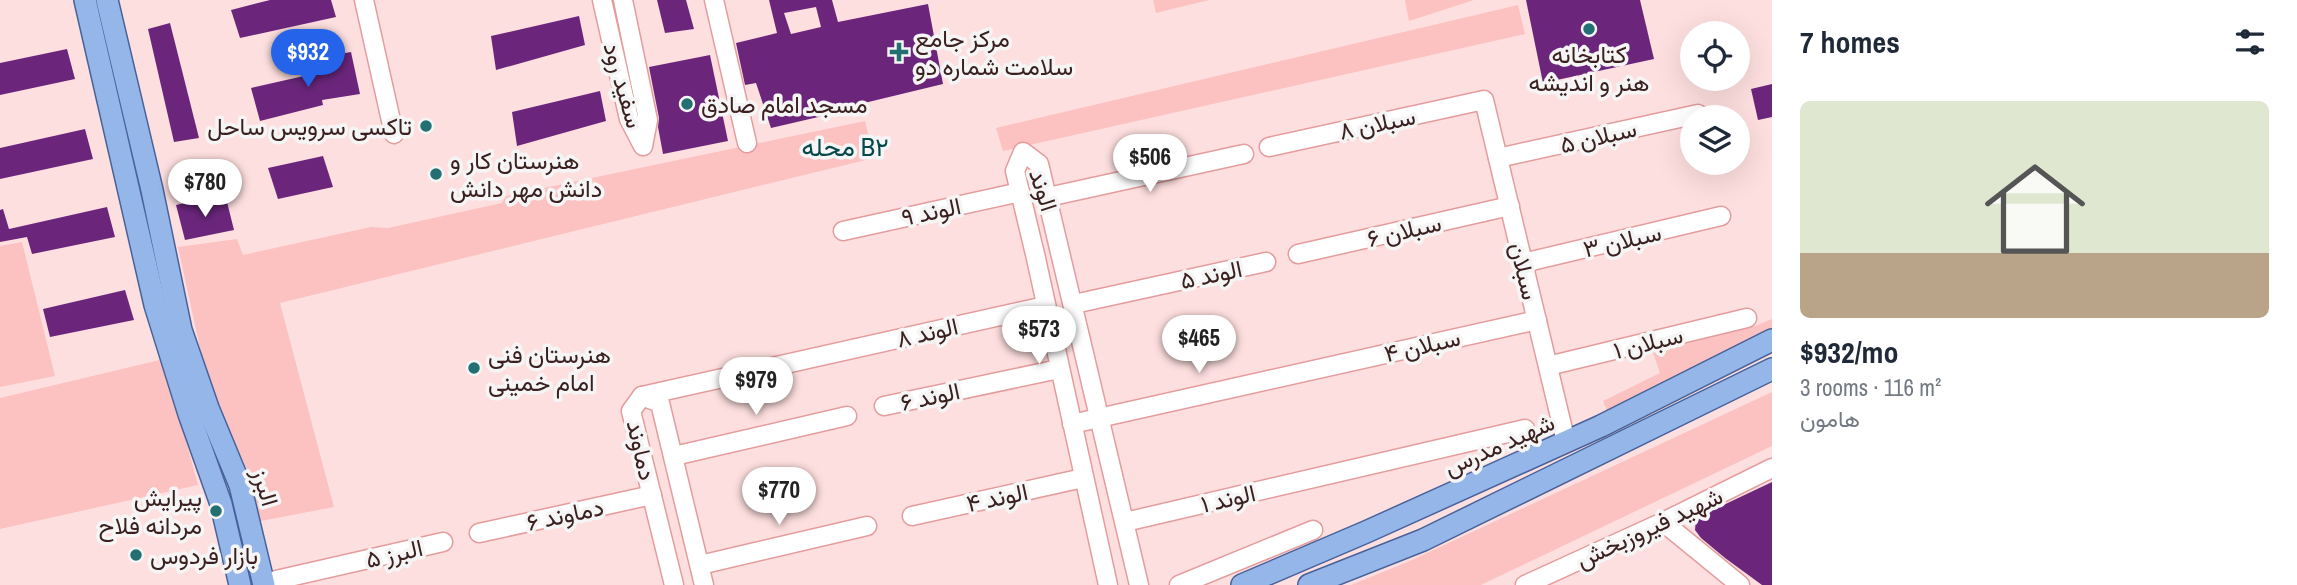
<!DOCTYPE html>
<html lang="en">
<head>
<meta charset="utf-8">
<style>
	:root { --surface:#fff; --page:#f6f6f7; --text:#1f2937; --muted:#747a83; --line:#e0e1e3; --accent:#2563eb }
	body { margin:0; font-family:"Archivo Narrow",Vazirmatn,sans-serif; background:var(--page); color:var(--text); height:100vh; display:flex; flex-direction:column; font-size:26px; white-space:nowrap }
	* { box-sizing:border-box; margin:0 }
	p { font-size:23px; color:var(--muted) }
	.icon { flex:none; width:38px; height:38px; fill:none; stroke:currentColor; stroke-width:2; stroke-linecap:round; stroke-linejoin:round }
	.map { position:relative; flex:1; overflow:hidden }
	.sheet { display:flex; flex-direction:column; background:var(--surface); width:525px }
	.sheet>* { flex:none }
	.tools { position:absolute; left:1680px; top:21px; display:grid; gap:14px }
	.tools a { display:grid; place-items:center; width:70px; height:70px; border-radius:50%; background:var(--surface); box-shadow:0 7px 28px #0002; font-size:35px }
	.price { position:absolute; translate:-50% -60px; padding:0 16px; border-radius:24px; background:#fff; color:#222; font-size:23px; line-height:46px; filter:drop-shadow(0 2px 4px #0008) }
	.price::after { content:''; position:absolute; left:50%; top:42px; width:21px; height:16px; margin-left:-10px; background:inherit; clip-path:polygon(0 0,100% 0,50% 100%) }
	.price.current { background:var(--accent); color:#fff }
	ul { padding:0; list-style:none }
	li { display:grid; align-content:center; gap:14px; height:371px; padding:0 28px }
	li+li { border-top:2px solid var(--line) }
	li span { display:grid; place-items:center; height:217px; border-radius:10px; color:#555 }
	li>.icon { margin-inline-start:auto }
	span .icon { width:126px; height:126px; fill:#fffc; stroke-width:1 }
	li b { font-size:30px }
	h2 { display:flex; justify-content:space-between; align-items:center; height:84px; padding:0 28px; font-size:30px }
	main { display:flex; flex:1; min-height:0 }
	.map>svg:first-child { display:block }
	.green { fill:#fbc2c1 }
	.building { fill:#6b267c; fill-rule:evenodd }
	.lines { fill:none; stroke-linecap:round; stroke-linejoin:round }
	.minor-casing { stroke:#e49c9d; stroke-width:21 }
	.major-casing { stroke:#48629a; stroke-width:24 }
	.minor { stroke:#fff; stroke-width:18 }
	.major { stroke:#95b6e9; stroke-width:21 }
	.poi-dot { fill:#246f72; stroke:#f5f5f5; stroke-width:2.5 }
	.labels { text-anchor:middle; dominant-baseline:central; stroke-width:7; stroke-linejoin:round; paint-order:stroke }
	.poi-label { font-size:24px; fill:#3b2020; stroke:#f5f5f5; text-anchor:start }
	.street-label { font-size:24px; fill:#3b2020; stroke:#f5f5f5 }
	.neighbourhood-label { font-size:26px; fill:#06494b; stroke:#f5f5f5 }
</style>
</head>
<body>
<main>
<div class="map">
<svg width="1772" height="585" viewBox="0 0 1772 585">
	<rect width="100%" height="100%" fill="#fedfdf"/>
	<!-- green -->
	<g class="green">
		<polygon points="1153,0 1209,0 1156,13"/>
		<polygon points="1405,0 1474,0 1409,21"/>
		<polygon points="1518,5 1525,34 1003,151 996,128"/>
		<polygon points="865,121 874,158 280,303 334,507 261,521 249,474 207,380 178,247 237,239 243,255 371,227 388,228 502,203 506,196"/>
		<polygon points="22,242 55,376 0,387 0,246"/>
		<polygon points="1772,319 1772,329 1608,413 1603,401 1660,373 1652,350 1755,326"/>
		<polygon points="164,359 198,485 0,529 0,398"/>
		<polygon points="1772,392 1772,446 1481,585 1351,585 1412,560"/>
	</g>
	<!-- building -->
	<g class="building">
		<polygon points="270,0 331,0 336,17 240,38 231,10"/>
		<polygon points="657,0 686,0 694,29 665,33"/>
		<path d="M769 0H832L838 22 928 4 943 84 856 105 857 108 771 128 756 83 745 85 736 43 777 33ZM816 7 821 27 791 34 784 13Z"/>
		<polygon points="1526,0 1640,0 1654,59 1543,83"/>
		<polygon points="579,16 585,45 496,70 491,36"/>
		<polygon points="170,23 199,138 174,142 148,29"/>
		<polygon points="67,49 75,79 0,95 0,63"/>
		<polygon points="351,52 360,94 322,100 323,105 260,121 251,88 326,71 322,57"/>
		<polygon points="710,55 728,141 663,154 658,127 659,118 649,67"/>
		<polygon points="1772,84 1772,117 1758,120 1751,89"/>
		<polygon points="600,91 606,121 517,146 512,112"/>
		<polygon points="85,129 93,159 0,179 0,148"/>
		<polygon points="323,156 333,187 278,199 268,168"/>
		<polygon points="226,198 234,230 185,240 176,205 197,200 199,205"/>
		<polygon points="107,207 115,237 32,254 27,237 0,242 0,210 3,209 9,229"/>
		<polygon points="125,290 134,320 50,337 43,309"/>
		<polygon points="1772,482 1772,585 1762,585 1725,558 1701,538 1695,530 1696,518"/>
	</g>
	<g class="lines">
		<!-- minor casing -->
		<g class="minor-casing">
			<g id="minor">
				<polyline points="364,0 394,134"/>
				<polyline points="602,0 629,119 643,146 648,120 623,0"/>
				<polyline points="714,0 747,143"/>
				<polyline points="1269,147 1484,100 1566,442"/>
				<polyline points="1498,158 1698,114"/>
				<polyline points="1048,197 1244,154"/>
				<polyline points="843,231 1020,192"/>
				<polyline points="1298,254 1510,206"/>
				<polyline points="1523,263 1721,216"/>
				<polyline points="1074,304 1266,262"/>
				<polyline points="1548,366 1747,318"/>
				<polyline points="642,396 1045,306"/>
				<polyline points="642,396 660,403 704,585"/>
				<polyline points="642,396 631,411 674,585"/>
				<polyline points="884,406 1059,369"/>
				<polyline points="1072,424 1537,320"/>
				<polyline points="674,456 847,416"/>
				<polyline points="912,516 1083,478"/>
				<polyline points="1125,522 1525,429"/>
				<polyline points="1663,522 1740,585"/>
				<polyline points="479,533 652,495"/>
				<polyline points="700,565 867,526"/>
				<polyline points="263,583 443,542"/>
				<polyline points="1108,585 1035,254 1015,171 1023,152 1039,164 1139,585"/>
				<polyline points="1179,585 1313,530"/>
				<polyline points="1525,585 1663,522 1772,468"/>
			</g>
		</g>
		<!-- major casing -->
		<g class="major-casing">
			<g id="major">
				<polyline points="85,0 155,305 189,414 221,504 240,585"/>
				<polyline points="107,0 152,190 181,330 208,408 240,485 264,585"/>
				<polyline points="1242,585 1366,532 1601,426 1772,340"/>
				<polyline points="1309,585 1423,540 1772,369"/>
			</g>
		</g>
		<!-- minor -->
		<use href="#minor" class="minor"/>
		<!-- major -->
		<use href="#major" class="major"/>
	</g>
	<!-- markers -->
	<g class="poi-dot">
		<circle cx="1589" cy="29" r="7"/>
		<path d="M895.5 41.5h7v7h7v7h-7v7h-7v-7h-7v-7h7z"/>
		<circle cx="687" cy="104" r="7"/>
		<circle cx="426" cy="126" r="7"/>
		<circle cx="436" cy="174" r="7"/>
		<circle cx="474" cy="368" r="7"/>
		<circle cx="216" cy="511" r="7"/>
		<circle cx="136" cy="555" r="7"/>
	</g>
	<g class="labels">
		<!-- poi labels -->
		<g class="poi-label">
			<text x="915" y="38">مرکز جامع<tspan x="915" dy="28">سلامت شماره دو</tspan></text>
			<text x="1589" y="54" text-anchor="middle">کتابخانه<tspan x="1589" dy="28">هنر و اندیشه</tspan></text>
			<text x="701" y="104">مسجد امام صادق</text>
			<text x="412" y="126" text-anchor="end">تاکسی سرویس ساحل</text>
			<text x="450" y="160">هنرستان کار و<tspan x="450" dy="28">دانش مهر دانش</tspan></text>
			<text x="488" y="354">هنرستان فنی<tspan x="488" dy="28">امام خمینی</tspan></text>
			<text x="202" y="497" text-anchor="end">پیرایش<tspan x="202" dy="28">مردانه فلاح</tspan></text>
			<text x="150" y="555">بازار فردوس</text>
		</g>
		<!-- street labels -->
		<g class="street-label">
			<text transform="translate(624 85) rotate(74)">سفید رود</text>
			<text transform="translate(1377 123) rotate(-12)">سبلان ۸</text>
			<text transform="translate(1598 136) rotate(-13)">سبلان ۵</text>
			<text transform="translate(1044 190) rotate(72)">الوند</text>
			<text transform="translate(931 211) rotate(-12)">الوند ۹</text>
			<text transform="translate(1404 230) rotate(-13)">سبلان ۶</text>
			<text transform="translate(1622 240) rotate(-13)">سبلان ۳</text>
			<text transform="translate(1525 271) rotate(77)">سبلان</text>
			<text transform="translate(1211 274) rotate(-12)">الوند ۵</text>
			<text transform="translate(927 332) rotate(-13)">الوند ۸</text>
			<text transform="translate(1648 342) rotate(-14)">سبلان ۱</text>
			<text transform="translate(1422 345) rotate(-13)">سبلان ۴</text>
			<text transform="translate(930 396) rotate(-12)">الوند ۶</text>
			<text transform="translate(1499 444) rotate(-24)">شهید مدرس</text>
			<text transform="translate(642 450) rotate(77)">دماوند</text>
			<text transform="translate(266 487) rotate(73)">البرز</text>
			<text transform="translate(997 497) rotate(-12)">الوند ۴</text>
			<text transform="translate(1228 498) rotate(-13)">الوند ۱</text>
			<text transform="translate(565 514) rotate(-12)">دماوند ۶</text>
			<text transform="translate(1649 527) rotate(-25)">شهید فیروزبخش</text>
			<text transform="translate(394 553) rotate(-13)">البرز ۵</text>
		</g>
		<!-- neighbourhood labels -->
		<g class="neighbourhood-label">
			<text x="845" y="146">محله B۲</text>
		</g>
	</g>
</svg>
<div class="tools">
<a><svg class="icon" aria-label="locate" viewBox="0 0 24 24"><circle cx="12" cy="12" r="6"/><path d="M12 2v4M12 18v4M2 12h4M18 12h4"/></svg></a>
<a><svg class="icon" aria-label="layers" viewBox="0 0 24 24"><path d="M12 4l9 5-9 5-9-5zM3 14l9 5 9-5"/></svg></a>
</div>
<b class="price current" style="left:308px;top:89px">$932</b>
<b class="price" style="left:1150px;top:194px">$506</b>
<b class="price" style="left:205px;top:219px">$780</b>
<b class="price" style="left:1039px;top:366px">$573</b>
<b class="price" style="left:1199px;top:375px">$465</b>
<b class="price" style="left:756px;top:417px">$979</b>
<b class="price" style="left:779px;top:527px">$770</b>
</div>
<section class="sheet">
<h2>7 homes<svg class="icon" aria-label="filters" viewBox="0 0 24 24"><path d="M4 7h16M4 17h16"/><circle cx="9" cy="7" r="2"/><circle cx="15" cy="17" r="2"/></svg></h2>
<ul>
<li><span style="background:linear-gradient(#dfe7d0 70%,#b9a48a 0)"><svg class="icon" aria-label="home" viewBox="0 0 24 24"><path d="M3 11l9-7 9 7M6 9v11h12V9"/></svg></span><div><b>$932/mo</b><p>3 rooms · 116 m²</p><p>هامون</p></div></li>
</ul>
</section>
</main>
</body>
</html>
